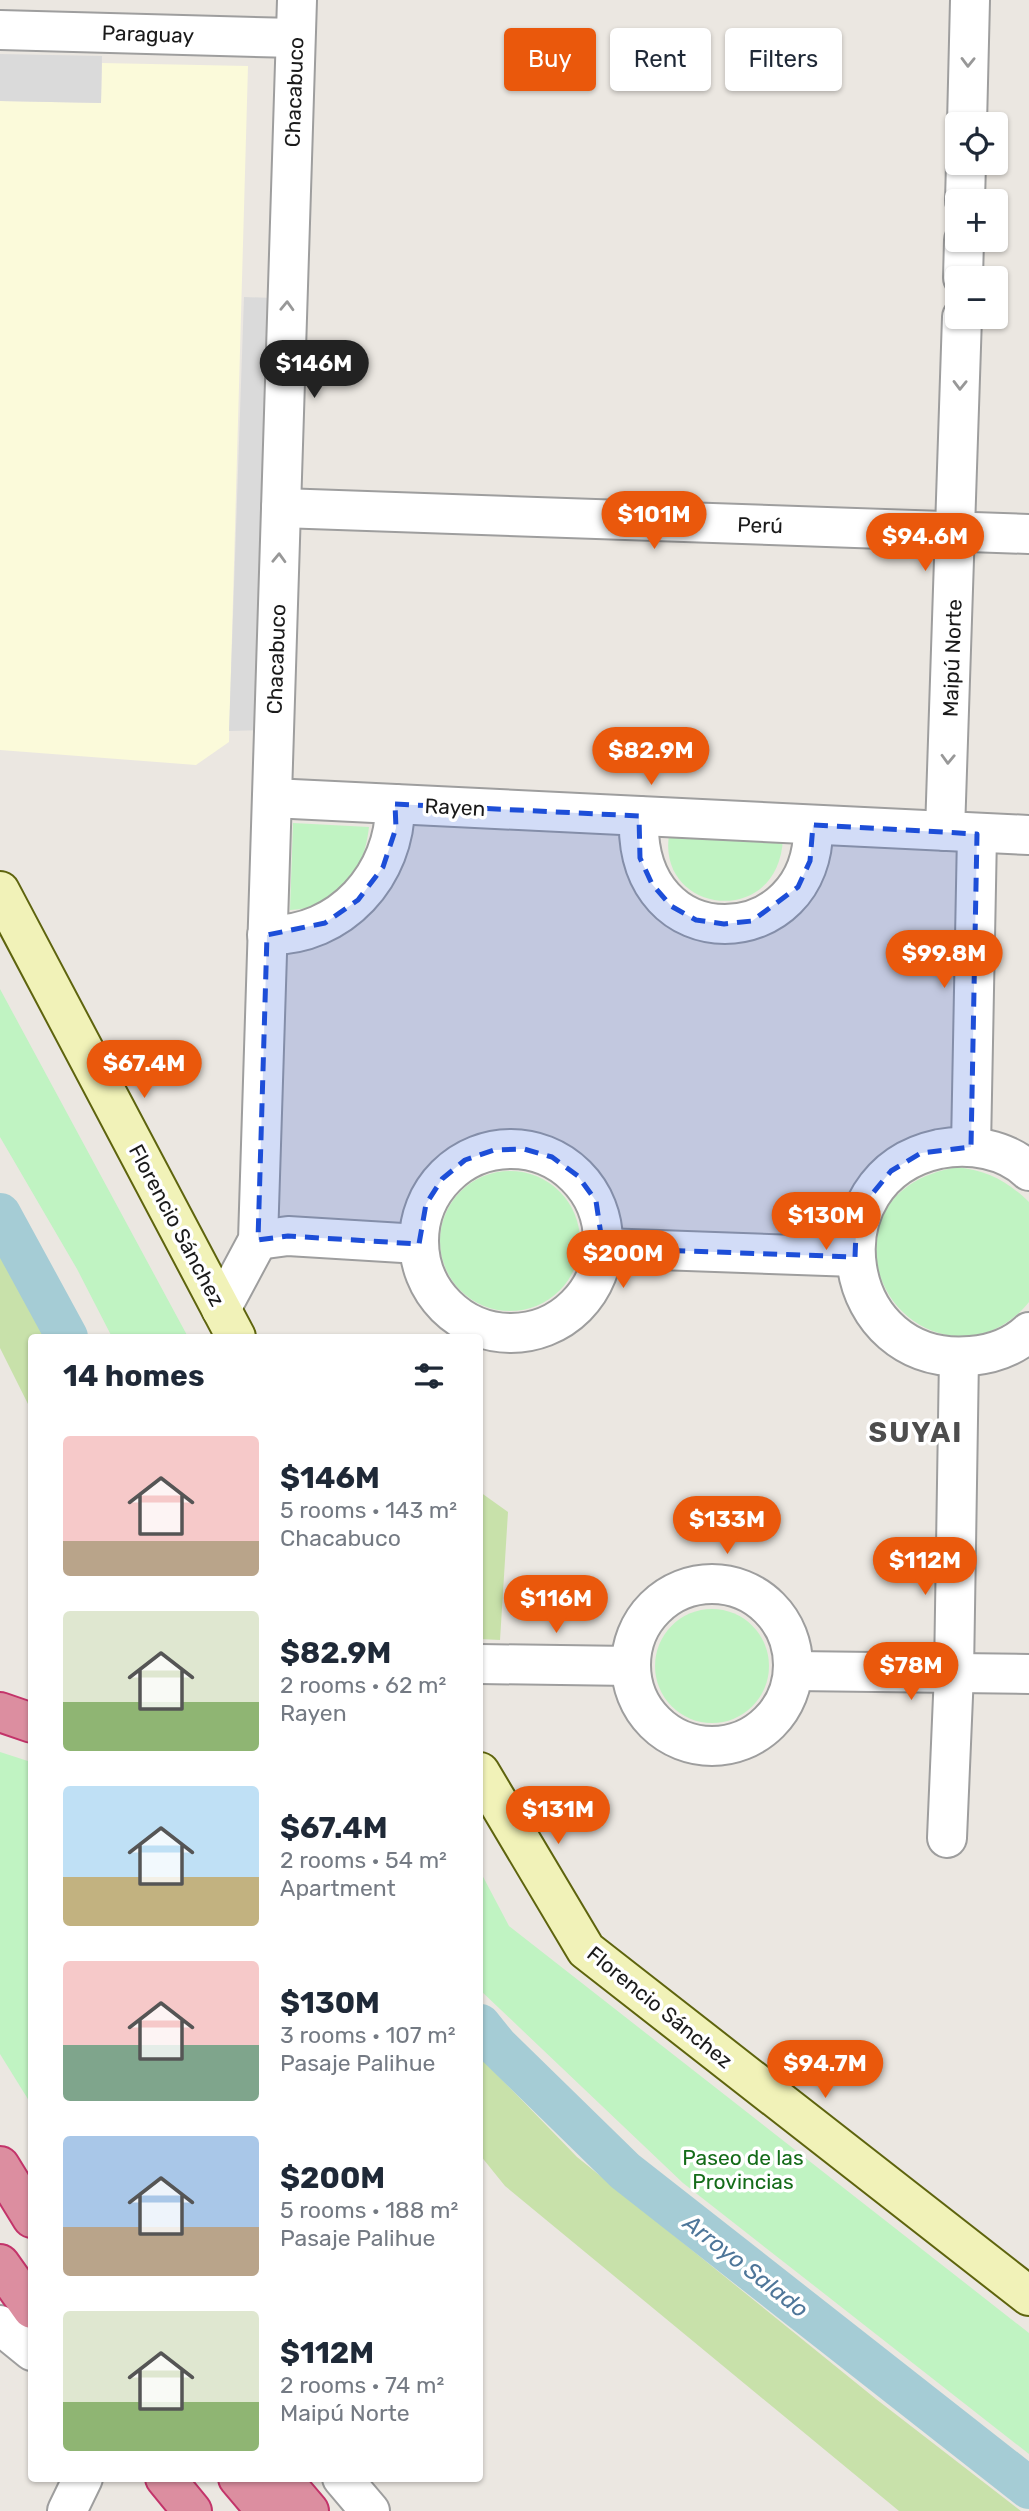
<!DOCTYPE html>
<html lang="en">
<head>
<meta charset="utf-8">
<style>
	:root { --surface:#fff; --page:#f2f2f3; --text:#1f2937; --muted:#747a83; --accent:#ea580c }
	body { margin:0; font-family:Rubik,sans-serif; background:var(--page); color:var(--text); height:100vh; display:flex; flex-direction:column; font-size:26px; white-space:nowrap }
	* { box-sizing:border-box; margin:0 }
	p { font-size:23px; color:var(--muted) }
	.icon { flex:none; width:38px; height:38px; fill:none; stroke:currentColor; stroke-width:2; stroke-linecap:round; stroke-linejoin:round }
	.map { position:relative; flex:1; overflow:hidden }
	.panel { position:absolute; left:28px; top:1334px; width:455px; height:1148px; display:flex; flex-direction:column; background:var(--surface); border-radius:7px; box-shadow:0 2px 5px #0004 }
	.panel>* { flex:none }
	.top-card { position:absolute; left:504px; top:28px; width:420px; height:63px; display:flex; gap:14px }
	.controls { position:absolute; left:945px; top:112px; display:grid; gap:14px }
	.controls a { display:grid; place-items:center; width:63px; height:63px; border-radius:7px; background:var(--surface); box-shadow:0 2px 5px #0004; font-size:35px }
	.price { position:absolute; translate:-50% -60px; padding:0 16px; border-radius:24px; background:var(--accent); color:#fff; font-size:23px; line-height:46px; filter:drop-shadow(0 2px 4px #0008) }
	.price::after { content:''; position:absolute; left:50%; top:42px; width:21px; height:16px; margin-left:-10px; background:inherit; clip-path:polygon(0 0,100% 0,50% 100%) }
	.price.current { background:#222; color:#fff }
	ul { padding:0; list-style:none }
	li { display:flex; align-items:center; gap:21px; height:175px; padding:0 35px }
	li span { display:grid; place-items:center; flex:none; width:196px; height:140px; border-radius:7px; color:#555 }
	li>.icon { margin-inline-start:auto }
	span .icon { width:84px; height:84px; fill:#fffc; stroke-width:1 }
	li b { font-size:30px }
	h2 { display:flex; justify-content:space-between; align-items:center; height:84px; padding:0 35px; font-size:30px }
	.tag { padding:0 24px; border-radius:7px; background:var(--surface); box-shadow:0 2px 5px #0004; font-size:24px; line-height:63px }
	.tag.current { background:var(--accent); color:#fff }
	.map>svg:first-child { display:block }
	.education { fill:#fbfada }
	.grass { fill:#c8e1aa }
	.park { fill:#c0f3c2 }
	.parking { fill:#dadada }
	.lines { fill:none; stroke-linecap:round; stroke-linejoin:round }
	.canal { stroke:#a5ccd5; stroke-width:42 }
	.street-casing { stroke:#9e9e9e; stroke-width:42 }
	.secondary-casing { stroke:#5e640e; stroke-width:42 }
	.highway-casing { stroke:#c3346a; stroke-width:42 }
	.street { stroke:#fff; stroke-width:38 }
	.secondary { stroke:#f1f2b8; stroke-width:38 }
	.highway { stroke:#dc8ea0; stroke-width:38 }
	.oneway { stroke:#989898 }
	.marked { fill:#1d4ed8; fill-opacity:0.2; stroke:#1d4ed8; stroke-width:5; stroke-dasharray:14 9; stroke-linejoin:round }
	.labels { text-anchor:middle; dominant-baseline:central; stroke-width:7; stroke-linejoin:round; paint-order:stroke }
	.street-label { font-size:21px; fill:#1a1a1a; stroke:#fff }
	.park-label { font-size:21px; fill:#156c19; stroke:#fff }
	.water-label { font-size:23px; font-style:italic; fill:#4e7699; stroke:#fff }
	.district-label { font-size:28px; font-weight:bold; letter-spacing:2px; fill:#4d4d4d; stroke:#fff }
</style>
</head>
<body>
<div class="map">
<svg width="1029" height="2511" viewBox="0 0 1029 2511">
	<rect width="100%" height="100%" fill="#ebe7e1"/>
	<!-- education -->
	<polygon class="education" points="102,63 248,66 229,742 196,765 0,750 0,101 101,103"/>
	<!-- grass -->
	<g class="grass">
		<polygon points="0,1252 48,1337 32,1337 31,1410 0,1348"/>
		<polygon points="480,1492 508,1512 500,1640 480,1639"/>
		<polygon points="480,2057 577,2157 876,2399 1021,2511 899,2511 505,2186 480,2155"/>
	</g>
	<!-- park -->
	<g class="park">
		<path d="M293 823 369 827C364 872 340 908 290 910Z"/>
		<path d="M669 835 783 838C779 930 657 914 669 835Z"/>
		<polygon points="0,989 188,1337 112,1337 77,1269 0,1137"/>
		<path d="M957 1167C988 1171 1006 1180 1029 1202V1302C1015 1320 993 1334 970 1336 887 1343 840 1235 908 1186 923 1175 939 1171 957 1167Z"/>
		<circle cx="510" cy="1241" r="70"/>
		<circle cx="712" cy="1666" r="57"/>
		<polygon points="0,1752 31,1762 31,2104 0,2054"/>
		<polygon points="480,1871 509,1926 1029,2333 1029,2454 683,2183 480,1990"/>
	</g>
	<!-- parking -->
	<g class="parking">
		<polygon points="0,54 102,56 101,103 0,101"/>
		<polygon points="244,297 272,298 260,730 229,731"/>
	</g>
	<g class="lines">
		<!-- canal -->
		<g class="canal">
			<polyline points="0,1214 67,1337"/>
			<polyline points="480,2025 497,2046 625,2171 1029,2488"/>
		</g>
		<!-- street casing -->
		<g class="street-casing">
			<g id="street">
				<polyline points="0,30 295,38"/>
				<polyline points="967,124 970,0"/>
				<polyline points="965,201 966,163"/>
				<polyline points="963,278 964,240"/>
				<polyline points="281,508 1029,534"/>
				<polyline points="272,798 1029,835"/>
				<path d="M639 816C632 963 817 954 813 825"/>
				<polyline points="945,831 962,317"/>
				<path d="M267 935C341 937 396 874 395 804"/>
				<polyline points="971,1147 977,834"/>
				<circle cx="511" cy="1241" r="92"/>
				<path d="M1029 1171C1006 1149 970 1143 939 1149 810 1177 839 1368 971 1356 992 1354 1013 1347 1029 1332"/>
				<polyline points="258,1240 288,1236 419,1244"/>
				<polyline points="603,1248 855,1257"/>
				<polyline points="221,1309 258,1240 297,0"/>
				<circle cx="712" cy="1665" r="81"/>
				<polyline points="480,1664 631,1666"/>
				<polyline points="794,1671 1029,1674"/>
				<polyline points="947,1838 954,1673 959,1357"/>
				<polyline points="0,2325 32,2351"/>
				<polyline points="342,2478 370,2511"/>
				<polyline points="67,2511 83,2478"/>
			</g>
		</g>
		<!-- secondary casing -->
		<g class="secondary-casing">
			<g id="secondary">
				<polyline points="0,891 236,1337"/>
				<polyline points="480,1772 586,1950 1029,2296"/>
			</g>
		</g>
		<!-- highway casing -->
		<g class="highway-casing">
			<g id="highway">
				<polyline points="0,1712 32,1723"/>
				<polyline points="0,2166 32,2218"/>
				<polyline points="0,2264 32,2309"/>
				<polyline points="165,2478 192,2511"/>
				<polyline points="238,2478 266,2511"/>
				<polyline points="281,2478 309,2511"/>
			</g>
		</g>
		<!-- street -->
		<use href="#street" class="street"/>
		<!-- secondary -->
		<use href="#secondary" class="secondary"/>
		<!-- highway -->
		<use href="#highway" class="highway"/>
	</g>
	<!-- one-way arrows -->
	<defs><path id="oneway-chevron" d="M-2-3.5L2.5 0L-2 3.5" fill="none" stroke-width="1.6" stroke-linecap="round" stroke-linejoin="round" transform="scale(1.75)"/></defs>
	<g class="oneway">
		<use href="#oneway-chevron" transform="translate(968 62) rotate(91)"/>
		<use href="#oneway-chevron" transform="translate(287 306) rotate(-88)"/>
		<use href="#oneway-chevron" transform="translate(960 385) rotate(91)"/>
		<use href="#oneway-chevron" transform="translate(279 558) rotate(-88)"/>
		<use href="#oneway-chevron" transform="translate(948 759) rotate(92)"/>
	</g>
	<!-- marked area -->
	<path class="marked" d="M395 804 639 816 640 858 652 884 671 906 696 920 724 924 752 921 798 887 810 861 813 825 977 834 971 1147 921 1153 891 1171 868 1199 856 1232 855 1257 603 1248 596 1201 578 1176 552 1157 524 1149 494 1150 465 1160 442 1179 426 1204 419 1244 288 1236 258 1240 267 935 325 923 358 900 383 867 396 828Z"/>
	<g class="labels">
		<!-- street labels -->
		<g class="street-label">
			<text transform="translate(148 34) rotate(2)">Paraguay</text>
			<text transform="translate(294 92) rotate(-88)">Chacabuco</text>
			<text transform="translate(760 525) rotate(2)">Perú</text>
			<text transform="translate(952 658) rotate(-88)">Maipú Norte</text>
			<text transform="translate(276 659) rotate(-88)">Chacabuco</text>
			<text transform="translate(455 807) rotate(3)">Rayen</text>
			<text transform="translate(177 1225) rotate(62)">Florencio Sánchez</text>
			<text transform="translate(660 2007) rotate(39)">Florencio Sánchez</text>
		</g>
		<!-- park labels -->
		<g class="park-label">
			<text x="743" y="2157">Paseo de las<tspan x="743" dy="24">Provincias</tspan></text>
		</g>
		<!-- water labels -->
		<g class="water-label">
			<text transform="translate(746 2266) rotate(38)">Arroyo Salado</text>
		</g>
		<!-- district labels -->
		<g class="district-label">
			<text x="916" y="1432">SUYAI</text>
		</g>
	</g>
</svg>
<div class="controls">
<a><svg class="icon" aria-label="locate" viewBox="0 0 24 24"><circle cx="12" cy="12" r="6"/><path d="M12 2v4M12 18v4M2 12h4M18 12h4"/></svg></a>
<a>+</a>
<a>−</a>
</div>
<b class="price current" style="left:314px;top:400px">$146M</b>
<b class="price" style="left:654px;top:551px">$101M</b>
<b class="price" style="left:925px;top:573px">$94.6M</b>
<b class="price" style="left:651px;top:787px">$82.9M</b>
<b class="price" style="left:944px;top:990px">$99.8M</b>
<b class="price" style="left:144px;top:1100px">$67.4M</b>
<b class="price" style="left:826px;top:1252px">$130M</b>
<b class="price" style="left:623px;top:1290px">$200M</b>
<b class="price" style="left:727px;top:1556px">$133M</b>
<b class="price" style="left:925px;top:1597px">$112M</b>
<b class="price" style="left:556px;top:1635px">$116M</b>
<b class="price" style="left:911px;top:1702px">$78M</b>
<b class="price" style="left:558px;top:1846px">$131M</b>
<b class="price" style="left:825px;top:2100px">$94.7M</b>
<div class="top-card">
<a class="tag current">Buy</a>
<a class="tag">Rent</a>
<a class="tag">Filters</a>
</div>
<section class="panel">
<h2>14 homes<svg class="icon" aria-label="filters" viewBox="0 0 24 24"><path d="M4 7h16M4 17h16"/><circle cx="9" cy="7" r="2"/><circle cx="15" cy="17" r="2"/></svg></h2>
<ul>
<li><span style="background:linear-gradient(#f6c9c9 75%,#b9a48a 0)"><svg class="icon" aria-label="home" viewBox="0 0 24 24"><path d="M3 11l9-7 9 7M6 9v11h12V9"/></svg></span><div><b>$146M</b><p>5 rooms · 143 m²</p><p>Chacabuco</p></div></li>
<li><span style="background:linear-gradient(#dfe7d0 65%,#8fb573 0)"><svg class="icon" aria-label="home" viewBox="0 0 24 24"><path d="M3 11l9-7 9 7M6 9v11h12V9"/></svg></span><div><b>$82.9M</b><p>2 rooms · 62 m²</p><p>Rayen</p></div></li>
<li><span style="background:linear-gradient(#bfe0f5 65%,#c2b280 0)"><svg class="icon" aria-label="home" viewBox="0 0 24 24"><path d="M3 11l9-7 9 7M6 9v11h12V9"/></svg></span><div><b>$67.4M</b><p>2 rooms · 54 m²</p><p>Apartment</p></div></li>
<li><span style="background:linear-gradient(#f6c9c9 60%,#7fa58c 0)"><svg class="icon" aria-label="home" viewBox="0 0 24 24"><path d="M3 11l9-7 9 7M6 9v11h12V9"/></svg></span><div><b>$130M</b><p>3 rooms · 107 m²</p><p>Pasaje Palihue</p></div></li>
<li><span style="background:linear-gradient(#a9c7e8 65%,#b9a48a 0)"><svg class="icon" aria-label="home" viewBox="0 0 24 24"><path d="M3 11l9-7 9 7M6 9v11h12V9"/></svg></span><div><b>$200M</b><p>5 rooms · 188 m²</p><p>Pasaje Palihue</p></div></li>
<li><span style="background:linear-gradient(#dfe7d0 65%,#8fb573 0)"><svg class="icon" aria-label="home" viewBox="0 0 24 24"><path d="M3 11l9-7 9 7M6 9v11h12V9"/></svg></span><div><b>$112M</b><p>2 rooms · 74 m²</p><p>Maipú Norte</p></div></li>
</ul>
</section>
</div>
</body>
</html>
